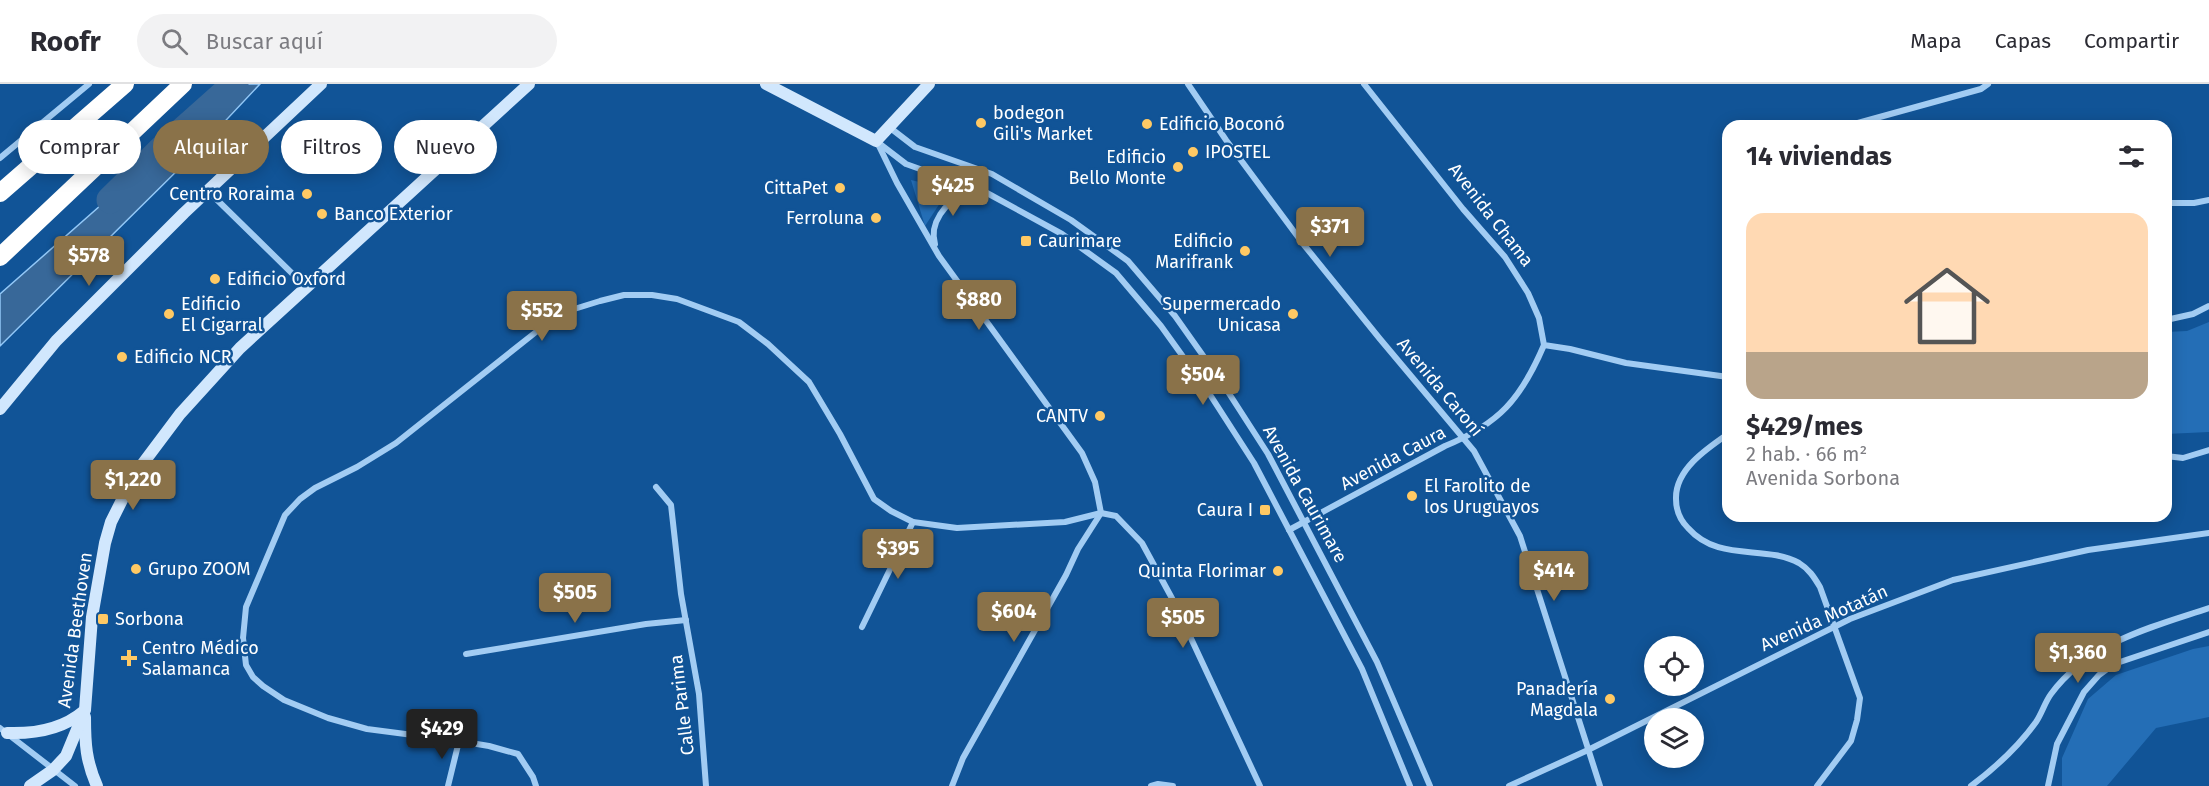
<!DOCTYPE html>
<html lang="es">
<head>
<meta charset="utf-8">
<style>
	:root { --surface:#fff; --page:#f2f2f3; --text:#2b2b33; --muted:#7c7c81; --line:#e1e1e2; --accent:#8a7249 }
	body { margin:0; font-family:"Fira Sans",sans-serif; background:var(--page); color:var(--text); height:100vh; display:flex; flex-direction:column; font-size:22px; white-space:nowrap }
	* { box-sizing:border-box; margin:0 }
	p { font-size:20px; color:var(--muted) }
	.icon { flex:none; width:33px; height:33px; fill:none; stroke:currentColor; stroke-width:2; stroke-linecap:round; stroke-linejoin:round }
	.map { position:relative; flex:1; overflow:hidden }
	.details { position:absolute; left:1722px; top:36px; width:450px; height:402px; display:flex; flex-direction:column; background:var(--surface); border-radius:18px; box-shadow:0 3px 15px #0003 }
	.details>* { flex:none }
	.top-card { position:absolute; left:18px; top:36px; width:570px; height:54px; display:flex; gap:12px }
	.tools { position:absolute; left:1644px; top:552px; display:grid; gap:12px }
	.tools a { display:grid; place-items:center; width:60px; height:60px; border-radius:50%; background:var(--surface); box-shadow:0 3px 15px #0003; font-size:30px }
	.price { position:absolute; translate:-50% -51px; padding:0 14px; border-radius:6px; background:var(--accent); color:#fff; font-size:20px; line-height:39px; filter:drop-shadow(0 2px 3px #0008) }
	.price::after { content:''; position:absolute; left:50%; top:36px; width:18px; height:14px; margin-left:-9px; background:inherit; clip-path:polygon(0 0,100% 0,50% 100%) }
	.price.on { background:#222; color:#fff }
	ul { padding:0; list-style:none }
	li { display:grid; align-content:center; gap:12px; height:318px; padding:0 24px }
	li+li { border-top:2px solid var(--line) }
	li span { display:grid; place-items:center; height:186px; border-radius:18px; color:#555 }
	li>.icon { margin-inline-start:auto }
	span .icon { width:108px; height:108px; fill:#fffc; stroke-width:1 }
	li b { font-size:26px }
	h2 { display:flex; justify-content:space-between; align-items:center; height:72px; padding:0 24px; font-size:26px }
	.pill { padding:0 21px; border-radius:27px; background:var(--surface); box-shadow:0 3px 15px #0003; font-size:21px; line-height:54px }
	.pill.on { background:var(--accent); color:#fff }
	header { display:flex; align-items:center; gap:36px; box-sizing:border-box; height:84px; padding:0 30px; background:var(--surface); border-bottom:2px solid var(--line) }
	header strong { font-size:28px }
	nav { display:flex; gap:33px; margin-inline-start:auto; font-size:21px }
	.search { width:420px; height:54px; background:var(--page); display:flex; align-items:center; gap:15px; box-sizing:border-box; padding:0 21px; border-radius:33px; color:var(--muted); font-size:22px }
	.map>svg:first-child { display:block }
	.green { fill:#246eb6 }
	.water { fill:#386899; stroke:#93c8f7; stroke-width:1.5 }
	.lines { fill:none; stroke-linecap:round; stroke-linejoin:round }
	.river { stroke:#386899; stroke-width:27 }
	.street { stroke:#a2ccf3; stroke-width:6 }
	.secondary { stroke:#d1e7fd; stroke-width:12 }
	.highway { stroke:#fff; stroke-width:18 }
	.poi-dot { fill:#ffc964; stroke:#115497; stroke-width:2 }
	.labels { text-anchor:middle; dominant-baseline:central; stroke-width:5; stroke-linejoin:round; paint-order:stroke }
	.poi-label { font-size:18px; fill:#fff; stroke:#115497; text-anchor:start }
	.street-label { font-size:18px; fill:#fff; stroke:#115497 }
</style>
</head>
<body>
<header>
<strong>Roofr</strong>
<div class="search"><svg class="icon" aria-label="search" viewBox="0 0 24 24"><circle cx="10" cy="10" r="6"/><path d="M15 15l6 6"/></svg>Buscar aquí</div>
<nav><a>Mapa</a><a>Capas</a><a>Compartir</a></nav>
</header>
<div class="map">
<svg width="2209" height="702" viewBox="0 0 2209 702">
	<rect width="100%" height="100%" fill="#115497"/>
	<!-- green -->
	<g class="green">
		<polygon points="911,96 961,108 944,113 925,142"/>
		<polygon points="2209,238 2209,348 2166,350 2166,248 2187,247"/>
		<polygon points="2209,562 2209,633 2156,644 2107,702 2062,702 2062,674 2088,615 2116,591 2193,565"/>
	</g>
	<!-- water -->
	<polygon class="water" points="229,0 260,0 198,66 0,262 0,210 151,77"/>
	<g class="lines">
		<!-- river -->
		<polyline class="river" points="110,116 163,64 235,0"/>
		<!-- street -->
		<g class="street">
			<polyline points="1188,0 1226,56 1304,161 1380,255 1474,367 1520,452 1600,702"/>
			<polyline points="1364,0 1463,125 1505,173 1528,209 1539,234 1544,261 1570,265 1626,279 1728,293"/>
			<polyline points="1847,42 1981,5 1988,0"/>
			<polyline points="889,43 915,63 992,90 1071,136 1128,177 1175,232 1221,297 1268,370 1377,578 1430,702"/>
			<polyline points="876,57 906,80 987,109 1062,150 1116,189 1161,242 1207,306 1254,379 1362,585 1410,702"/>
			<polyline points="878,60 897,99 939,172 1082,369 1095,398 1101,429 1078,465 1066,491 963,674 952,702"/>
			<polyline points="0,74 89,0"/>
			<polyline points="208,107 306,203"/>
			<polyline points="2166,119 2194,119 2209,116"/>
			<path d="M935 160C929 140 945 117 965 111 971 109 977 109 984 109"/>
			<polyline points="2166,236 2193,230 2209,222"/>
			<path d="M1728 350C1706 365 1675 386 1676 415 1676 426 1680 436 1688 444 1719 479 1764 460 1799 479 1809 485 1814 493 1820 503L1860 614 1857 636 1851 657 1817 702"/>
			<polyline points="2166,372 2183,374 2209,366"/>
			<polyline points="656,403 671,421 681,510 699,610 706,702"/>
			<path d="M1289 446 1445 362C1499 340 1521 315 1544 261"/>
			<polyline points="862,543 913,438"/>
			<polyline points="466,570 646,540 686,536"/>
			<polyline points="0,644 75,702"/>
			<polyline points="448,702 459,657"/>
			<polyline points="536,702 533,693 518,670 489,662 459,657 367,645 328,634 284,616 263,602 253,593 246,581 243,554 246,523 285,431 300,415 315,404 357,383 396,359 541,244 571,226 600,217 624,211 652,211 677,215 739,238 768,260 809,298 840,350 874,415 891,427 913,438 957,444 1065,438 1101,429 1116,432 1142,459 1174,518 1260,702"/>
			<polyline points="1151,702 1158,700 1173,702"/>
			<polyline points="1509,702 1588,666 1850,535 1953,496 2088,466 2209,449"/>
			<path d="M1971 702C1995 684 2018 663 2036 638 2042 629 2045 618 2051 610 2089 558 2152 543 2209 524"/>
			<polyline points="2048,702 2057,660 2084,608 2099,591 2114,580 2209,548"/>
		</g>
		<!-- secondary -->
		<g class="secondary">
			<polyline points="766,0 876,57 929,0"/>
			<polyline points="0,325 56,257 184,129 321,0"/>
			<path d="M85 633C85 660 86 677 97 702"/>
			<path d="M7 649C35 650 63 645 84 627"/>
			<polyline points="30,702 53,686 66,672 85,626 92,533 105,459 111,438 135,390 180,330 240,264 529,0"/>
		</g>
		<!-- highway -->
		<g class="highway">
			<polyline points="0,109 125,0"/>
			<polyline points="0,173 183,0"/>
		</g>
	</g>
	<!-- markers -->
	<g class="poi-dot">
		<circle cx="981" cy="39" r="6"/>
		<circle cx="1147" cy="40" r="6"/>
		<circle cx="1193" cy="68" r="6"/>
		<circle cx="1178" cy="83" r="6"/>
		<circle cx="840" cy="104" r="6"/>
		<circle cx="307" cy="110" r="6"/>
		<circle cx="322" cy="130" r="6"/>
		<circle cx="876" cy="134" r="6"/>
		<rect x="1020" y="151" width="12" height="12" rx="3"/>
		<circle cx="1245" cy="167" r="6"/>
		<circle cx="215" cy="195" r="6"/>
		<circle cx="169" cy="230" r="6"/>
		<circle cx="1293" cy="230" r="6"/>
		<circle cx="122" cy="273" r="6"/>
		<circle cx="1100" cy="332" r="6"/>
		<circle cx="1412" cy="412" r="6"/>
		<rect x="1259" y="420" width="12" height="12" rx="3"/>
		<circle cx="136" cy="485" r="6"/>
		<circle cx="1278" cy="487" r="6"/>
		<rect x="97" y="529" width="12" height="12" rx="3"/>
		<path d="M126 565h6v6h6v6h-6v6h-6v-6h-6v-6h6z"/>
		<circle cx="1610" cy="615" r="6"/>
	</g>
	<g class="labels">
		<!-- poi labels -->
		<g class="poi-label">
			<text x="993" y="29">bodegon<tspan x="993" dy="21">Gili's Market</tspan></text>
			<text x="1159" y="40">Edificio Boconó</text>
			<text x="1205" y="68">IPOSTEL</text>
			<text x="1166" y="73" text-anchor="end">Edificio<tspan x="1166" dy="21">Bello Monte</tspan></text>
			<text x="828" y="104" text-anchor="end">CittaPet</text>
			<text x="295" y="110" text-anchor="end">Centro Roraima</text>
			<text x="334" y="130">Banco Exterior</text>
			<text x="864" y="134" text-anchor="end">Ferroluna</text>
			<text x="1038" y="157">Caurimare</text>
			<text x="1233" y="157" text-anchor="end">Edificio<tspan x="1233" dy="21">Marifrank</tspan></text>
			<text x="227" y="195">Edificio Oxford</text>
			<text x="181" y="220">Edificio<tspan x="181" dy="21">El Cigarral</tspan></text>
			<text x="1281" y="220" text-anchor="end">Supermercado<tspan x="1281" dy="21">Unicasa</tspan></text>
			<text x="134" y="273">Edificio NCR</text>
			<text x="1088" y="332" text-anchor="end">CANTV</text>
			<text x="1424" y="402">El Farolito de<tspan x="1424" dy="21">los Uruguayos</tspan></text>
			<text x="1253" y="426" text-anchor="end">Caura I</text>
			<text x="148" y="485">Grupo ZOOM</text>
			<text x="1266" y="487" text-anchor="end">Quinta Florimar</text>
			<text x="115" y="535">Sorbona</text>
			<text x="142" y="564">Centro Médico<tspan x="142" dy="21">Salamanca</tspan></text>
			<text x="1598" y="605" text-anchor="end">Panadería<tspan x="1598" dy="21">Magdala</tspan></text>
		</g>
		<!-- street labels -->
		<g class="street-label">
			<text transform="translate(1491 131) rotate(52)">Avenida Chama</text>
			<text transform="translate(1440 303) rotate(50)">Avenida Caroní</text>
			<text transform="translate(1393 374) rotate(-28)">Avenida Caura</text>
			<text transform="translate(1305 410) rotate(61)">Avenida Caurimare</text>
			<text transform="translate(1824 534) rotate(-24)">Avenida Motatán</text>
			<text transform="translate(75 546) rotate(-82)">Avenida Beethoven</text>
			<text transform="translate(682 621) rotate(-97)">Calle Parima</text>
		</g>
	</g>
</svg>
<div class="tools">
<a><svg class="icon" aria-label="locate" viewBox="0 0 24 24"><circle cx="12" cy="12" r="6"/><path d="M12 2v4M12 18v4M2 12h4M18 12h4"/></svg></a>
<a><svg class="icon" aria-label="layers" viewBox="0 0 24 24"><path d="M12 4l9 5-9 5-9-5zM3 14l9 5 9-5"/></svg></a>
</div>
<b class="price" style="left:953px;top:133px">$425</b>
<b class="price" style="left:1330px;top:174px">$371</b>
<b class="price" style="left:89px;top:203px">$578</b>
<b class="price" style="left:979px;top:247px">$880</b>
<b class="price" style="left:542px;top:258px">$552</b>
<b class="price" style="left:1203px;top:322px">$504</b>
<b class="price" style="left:133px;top:427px">$1,220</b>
<b class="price" style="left:898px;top:496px">$395</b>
<b class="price" style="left:1554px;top:518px">$414</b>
<b class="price" style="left:575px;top:540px">$505</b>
<b class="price" style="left:1014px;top:559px">$604</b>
<b class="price" style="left:1183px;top:565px">$505</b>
<b class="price" style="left:2078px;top:600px">$1,360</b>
<b class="price on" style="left:442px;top:676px">$429</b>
<div class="top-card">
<a class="pill">Comprar</a>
<a class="pill on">Alquilar</a>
<a class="pill">Filtros</a>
<a class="pill">Nuevo</a>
</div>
<section class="details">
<h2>14 viviendas<svg class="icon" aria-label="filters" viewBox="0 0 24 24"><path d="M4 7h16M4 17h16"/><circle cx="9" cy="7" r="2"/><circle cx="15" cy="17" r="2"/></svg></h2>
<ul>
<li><span style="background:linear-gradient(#ffd9b3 75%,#b9a48a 0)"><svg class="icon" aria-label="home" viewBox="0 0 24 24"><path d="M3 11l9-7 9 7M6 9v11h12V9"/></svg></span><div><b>$429/mes</b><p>2 hab. · 66 m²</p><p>Avenida Sorbona</p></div></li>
</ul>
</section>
</div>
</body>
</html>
